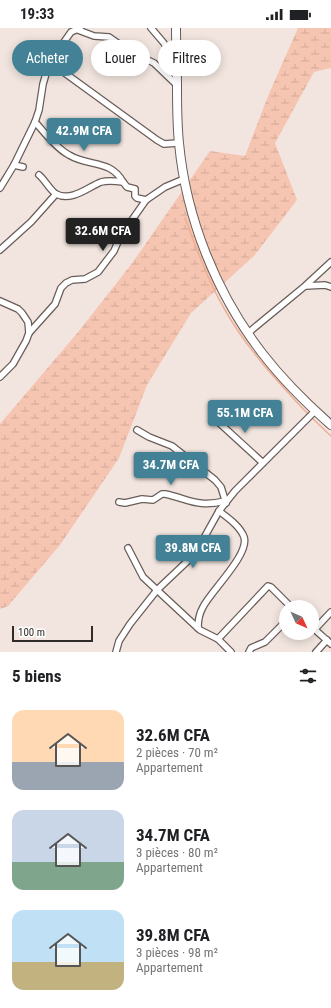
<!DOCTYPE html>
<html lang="fr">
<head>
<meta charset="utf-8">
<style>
	:root { --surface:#fff; --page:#f2f2f2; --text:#202124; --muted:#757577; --accent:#438196 }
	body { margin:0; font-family:"Roboto Condensed",sans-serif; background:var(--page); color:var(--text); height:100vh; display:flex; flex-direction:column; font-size:15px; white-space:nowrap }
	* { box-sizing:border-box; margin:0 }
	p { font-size:13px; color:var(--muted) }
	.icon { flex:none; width:22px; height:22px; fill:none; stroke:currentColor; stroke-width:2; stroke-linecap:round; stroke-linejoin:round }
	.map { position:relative; height:624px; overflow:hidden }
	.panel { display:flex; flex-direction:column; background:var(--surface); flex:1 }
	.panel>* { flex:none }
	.banner { position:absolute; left:12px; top:12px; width:307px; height:36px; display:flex; gap:8px }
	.needle { width:26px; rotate:134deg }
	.fabs { position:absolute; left:279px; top:572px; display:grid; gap:8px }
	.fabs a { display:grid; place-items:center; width:40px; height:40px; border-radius:50%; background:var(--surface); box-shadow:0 2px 10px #0003; font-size:20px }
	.scale { position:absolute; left:12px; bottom:10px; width:81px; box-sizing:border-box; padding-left:4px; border:2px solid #302b29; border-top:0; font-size:11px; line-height:14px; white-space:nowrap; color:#302b29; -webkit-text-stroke:3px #fff; paint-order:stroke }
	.price { position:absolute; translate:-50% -34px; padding:0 9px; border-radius:4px; background:var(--accent); color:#fff; font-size:13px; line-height:26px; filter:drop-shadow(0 1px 2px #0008) }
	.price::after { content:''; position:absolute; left:50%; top:24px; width:12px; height:9px; margin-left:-6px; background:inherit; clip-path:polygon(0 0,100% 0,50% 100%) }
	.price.active { background:#222; color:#fff }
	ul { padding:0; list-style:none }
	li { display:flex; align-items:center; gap:12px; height:100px; padding:0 12px }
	li span { display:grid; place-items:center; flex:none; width:112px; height:80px; border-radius:12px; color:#555 }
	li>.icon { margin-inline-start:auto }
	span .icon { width:48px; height:48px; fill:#fffc; stroke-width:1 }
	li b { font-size:17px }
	h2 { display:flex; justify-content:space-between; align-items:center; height:48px; padding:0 12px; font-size:17px }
	.chip { padding:0 14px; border-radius:18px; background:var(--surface); box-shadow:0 2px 10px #0003; font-size:14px; line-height:36px }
	.chip.active { background:var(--accent); color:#fff }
	.status { display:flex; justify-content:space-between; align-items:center; height:28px; padding:0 20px; background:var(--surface); direction:ltr }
	.status svg { height:11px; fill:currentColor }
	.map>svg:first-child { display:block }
	.wetland { fill:url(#wetland-marsh) }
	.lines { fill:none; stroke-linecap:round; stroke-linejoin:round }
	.stream { stroke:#f0ae94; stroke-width:1.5 }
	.minor-casing { stroke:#695d59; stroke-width:8 }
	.highway-casing { stroke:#695d59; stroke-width:10 }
	.minor { stroke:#fff; stroke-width:5.5 }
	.highway { stroke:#fff; stroke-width:8 }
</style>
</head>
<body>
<div class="status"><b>19:33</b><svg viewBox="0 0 49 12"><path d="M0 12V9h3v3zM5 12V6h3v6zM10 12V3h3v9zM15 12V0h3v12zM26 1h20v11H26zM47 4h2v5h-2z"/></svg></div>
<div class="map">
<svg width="331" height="624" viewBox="0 0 331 624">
	<defs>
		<pattern id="wetland-marsh" width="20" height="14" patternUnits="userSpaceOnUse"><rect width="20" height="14" fill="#f6c5b1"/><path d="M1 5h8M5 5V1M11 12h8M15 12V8" fill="none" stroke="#d3a998"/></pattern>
	</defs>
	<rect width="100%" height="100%" fill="#f2e5df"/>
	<!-- wetland -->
	<polygon class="wetland" points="298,0 331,0 331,40 314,44 275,115 297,172 254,228 191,285 147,357 119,430 60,517 8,578 0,581 0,396 79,303 133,234 210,123 245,128 268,68"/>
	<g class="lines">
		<!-- stream -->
		<g class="stream">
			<path d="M185 190C197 222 208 253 225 282 247 321 278 354 308 386"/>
			<polyline points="290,352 331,392"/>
			<polyline points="311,389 331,408"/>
		</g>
		<!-- minor casing -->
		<g class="minor-casing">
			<g id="minor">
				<polyline points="151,0 163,14 176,32"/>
				<polyline points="78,2 94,8 109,9 129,23 154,35 177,57"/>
				<polyline points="51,35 157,112 164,116 178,115"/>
				<path d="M35 94C45 105 56 120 69 127 89 139 110 131 123 154"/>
				<polyline points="14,137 23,139"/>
				<path d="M39 147C45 152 50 162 56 166 72 174 88 159 101 154 108 152 116 153 123 154L127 159 135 161V168L137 170 146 172"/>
				<polyline points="0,160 14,137 35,94 39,82 43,56 48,39 59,21 71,4 80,0"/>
				<polyline points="0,222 31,194 56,166"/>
				<polyline points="306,258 325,257 331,259"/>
				<polyline points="0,273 18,281 22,285 28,294 29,305 26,313 13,336 0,349"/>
				<polyline points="29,305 55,276 61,260 66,255 72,252 85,251 98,244 114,223 120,209 146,172 165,159 184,151"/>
				<polyline points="248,305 305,258 331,234"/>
				<polyline points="215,391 263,435"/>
				<polyline points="137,402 149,409 172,418 215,452 221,459 226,475"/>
				<path d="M119 474 125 475 142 471 153 472 162 466H165C189 471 198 480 225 473"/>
				<polyline points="128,520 143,549 200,602 218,611 231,624"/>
				<polyline points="312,599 331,616"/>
				<path d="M198 600C198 592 199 586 203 579 211 563 250 526 244 509 240 498 228 490 219 483"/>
				<polyline points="315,601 331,584"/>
				<polyline points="218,611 268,558 271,559 291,579"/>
				<polyline points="116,624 119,613 130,596 157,562 195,526 219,483 235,463 315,383"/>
				<polyline points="249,624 251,620 265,614 286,593"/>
				<polyline points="316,624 327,612"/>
			</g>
		</g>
		<!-- highway casing -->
		<g class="highway-casing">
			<path id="highway" d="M176 0C176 19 177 39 177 58 177 77 177 96 179 115 186 190 216 265 262 325 282 351 306 375 331 397"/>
		</g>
		<!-- minor -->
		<use href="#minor" class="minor"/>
		<!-- highway -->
		<use href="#highway" class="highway"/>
	</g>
</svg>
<div class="fabs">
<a><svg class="needle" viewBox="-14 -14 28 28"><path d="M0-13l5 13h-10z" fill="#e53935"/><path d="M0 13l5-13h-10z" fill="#757577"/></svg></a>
</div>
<div class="scale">100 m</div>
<b class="price" style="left:84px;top:124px">42.9M CFA</b>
<b class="price active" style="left:103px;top:224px">32.6M CFA</b>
<b class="price" style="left:245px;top:406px">55.1M CFA</b>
<b class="price" style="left:171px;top:458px">34.7M CFA</b>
<b class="price" style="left:193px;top:541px">39.8M CFA</b>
<div class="banner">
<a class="chip active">Acheter</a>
<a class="chip">Louer</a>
<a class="chip">Filtres</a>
</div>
</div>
<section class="panel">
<h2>5 biens<svg class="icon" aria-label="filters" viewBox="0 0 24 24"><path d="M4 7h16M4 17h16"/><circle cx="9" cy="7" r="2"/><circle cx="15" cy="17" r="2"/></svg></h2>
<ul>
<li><span style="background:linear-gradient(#ffd9b3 65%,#9aa5b1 0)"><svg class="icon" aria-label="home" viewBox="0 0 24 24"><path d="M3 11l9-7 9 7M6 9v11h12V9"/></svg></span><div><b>32.6M CFA</b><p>2 pièces · 70 m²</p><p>Appartement</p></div></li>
<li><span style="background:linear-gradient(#c9d6e8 65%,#7fa58c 0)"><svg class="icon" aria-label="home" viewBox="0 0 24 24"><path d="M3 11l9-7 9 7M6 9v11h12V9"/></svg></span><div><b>34.7M CFA</b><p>3 pièces · 80 m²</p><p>Appartement</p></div></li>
<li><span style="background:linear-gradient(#bfe0f5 65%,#c2b280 0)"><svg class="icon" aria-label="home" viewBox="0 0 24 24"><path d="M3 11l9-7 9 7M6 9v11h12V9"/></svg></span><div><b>39.8M CFA</b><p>3 pièces · 98 m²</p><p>Appartement</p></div></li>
</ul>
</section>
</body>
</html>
